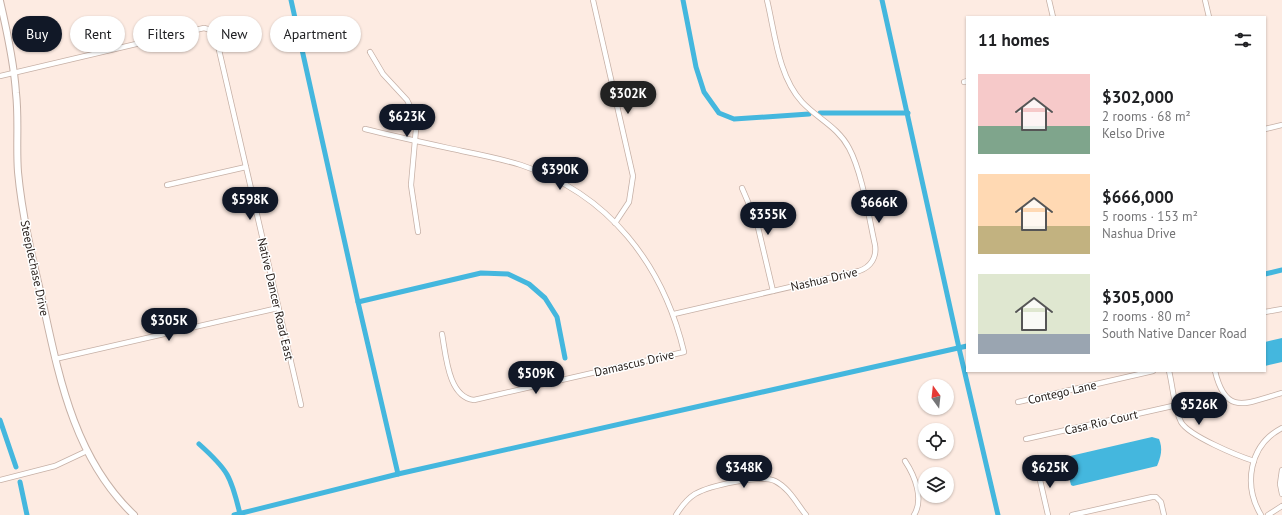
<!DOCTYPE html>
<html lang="en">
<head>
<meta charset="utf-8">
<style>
	:root { --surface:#fff; --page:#f2f2f2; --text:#202124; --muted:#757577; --accent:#111827 }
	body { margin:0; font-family:"PT Sans",sans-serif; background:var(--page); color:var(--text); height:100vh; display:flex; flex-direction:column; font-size:15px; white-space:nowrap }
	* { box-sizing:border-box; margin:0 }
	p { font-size:13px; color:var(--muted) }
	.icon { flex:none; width:22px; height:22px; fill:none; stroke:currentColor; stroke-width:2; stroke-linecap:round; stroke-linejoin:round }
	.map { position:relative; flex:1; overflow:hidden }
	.sheet { position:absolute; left:966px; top:16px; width:300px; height:356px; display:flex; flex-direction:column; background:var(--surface); border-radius:0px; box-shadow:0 1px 3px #0004 }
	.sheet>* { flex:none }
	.banner { position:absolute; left:12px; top:16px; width:380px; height:36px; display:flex; gap:8px }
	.needle { width:26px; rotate:345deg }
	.controls { position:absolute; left:918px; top:379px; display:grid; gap:8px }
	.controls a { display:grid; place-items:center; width:36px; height:36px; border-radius:50%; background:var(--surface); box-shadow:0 1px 3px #0004; font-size:20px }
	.price { position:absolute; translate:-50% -34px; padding:0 9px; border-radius:14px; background:var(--accent); color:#fff; font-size:13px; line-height:26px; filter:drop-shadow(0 1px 2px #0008) }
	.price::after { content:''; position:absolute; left:50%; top:24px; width:12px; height:9px; margin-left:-6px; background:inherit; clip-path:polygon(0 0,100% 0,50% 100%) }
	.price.on { background:#222; color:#fff }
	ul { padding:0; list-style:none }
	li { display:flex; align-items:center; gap:12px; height:100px; padding:0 12px }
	li span { display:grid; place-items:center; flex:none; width:112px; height:80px; border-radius:0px; color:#555 }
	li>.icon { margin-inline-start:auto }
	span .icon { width:48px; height:48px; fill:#fffc; stroke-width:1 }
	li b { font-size:17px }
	h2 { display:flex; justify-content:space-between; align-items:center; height:48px; padding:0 12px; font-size:17px }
	.pill { padding:0 14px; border-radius:18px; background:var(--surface); box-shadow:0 1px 3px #0004; font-size:14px; line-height:36px }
	.pill.on { background:var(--accent); color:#fff }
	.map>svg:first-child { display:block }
	.water { fill:#44b7de }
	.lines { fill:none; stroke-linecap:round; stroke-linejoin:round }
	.canal { stroke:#44b7de; stroke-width:5 }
	.minor-casing { stroke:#c6b0a6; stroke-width:6 }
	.tertiary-casing { stroke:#c6b0a6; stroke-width:8 }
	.minor { stroke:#fff; stroke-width:4.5 }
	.tertiary { stroke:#fff; stroke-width:6 }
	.labels { text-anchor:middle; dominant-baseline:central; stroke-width:3; stroke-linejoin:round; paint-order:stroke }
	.street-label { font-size:12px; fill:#231b17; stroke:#fff }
</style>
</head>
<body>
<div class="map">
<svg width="1282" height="515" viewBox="0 0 1282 515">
	<rect width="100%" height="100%" fill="#fdebe2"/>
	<!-- water -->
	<g class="water">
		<polygon points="1282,338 1282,362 1265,366 1265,342"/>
		<path d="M1152 437 1159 439C1163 449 1161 456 1157 466L1073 486 1071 485 1065 461 1066 457Z"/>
	</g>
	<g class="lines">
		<!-- canal -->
		<g class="canal">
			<polyline points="291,0 358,302 398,474"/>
			<polyline points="683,0 696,67 704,92 719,113 734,119 809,114"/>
			<polyline points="882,0 959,348 998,515"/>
			<polyline points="820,113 908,113"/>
			<polyline points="1265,274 1282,270"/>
			<polyline points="358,302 481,273 508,274 529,284 545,298 557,317 565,358"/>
			<polyline points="0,420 16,467"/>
			<path d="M199 444C228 470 231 476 240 514"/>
			<polyline points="20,482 27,515"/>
			<polyline points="234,515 398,474 967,346"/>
		</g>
		<!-- minor casing -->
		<g class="minor-casing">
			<g id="minor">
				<polyline points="593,0 633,176 629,202 615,223"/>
				<polyline points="1049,0 1053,17"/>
				<polyline points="1205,0 1209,17"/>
				<polyline points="370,52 383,74 407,100 414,114 416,129 411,185 418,232"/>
				<polyline points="0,76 204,28 211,30 216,37 301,405"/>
				<polyline points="964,82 967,81"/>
				<path d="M365 129C397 137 430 144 462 151 482 155 502 159 521 165 609 194 663 264 684 352L474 400C448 397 446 355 442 334"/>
				<polyline points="1265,129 1282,125"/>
				<polyline points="167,185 246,167"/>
				<polyline points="742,188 757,223 773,291"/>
				<polyline points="1265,312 1282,309"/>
				<path d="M674 314 859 271C871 267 877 257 875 245 869 218 862 172 849 148 838 127 818 119 802 102 778 76 775 33 767 0"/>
				<polyline points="55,359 278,308"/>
				<path d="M1169 371C1173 387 1174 408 1181 422 1189 436 1238 456 1254 461"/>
				<path d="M1215 371C1226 417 1246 403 1282 393"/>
				<polyline points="1018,402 1153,371"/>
				<polyline points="1026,439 1177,405"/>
				<path d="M905 461C915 476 924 499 914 515"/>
				<polyline points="1037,467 1048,515"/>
				<polyline points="1282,470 1280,484 1282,494"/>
				<polyline points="0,480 55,466 87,451"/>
				<path d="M676 515C681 507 687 499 695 494 709 486 761 474 775 481 789 488 797 504 806 515"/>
				<polyline points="1072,515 1152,497 1156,497 1161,502 1164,515"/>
				<path d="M1261 515C1243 485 1249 445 1282 428"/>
				<polyline points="1268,515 1282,506"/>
			</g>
		</g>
		<!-- tertiary casing -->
		<g class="tertiary-casing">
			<path id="tertiary" d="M0 1C7 31 14 62 16 93 19 119 16 146 18 172 22 215 32 257 42 299 59 377 74 458 134 515"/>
		</g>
		<!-- minor -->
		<use href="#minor" class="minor"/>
		<!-- tertiary -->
		<use href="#tertiary" class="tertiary"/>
	</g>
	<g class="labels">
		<!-- street labels -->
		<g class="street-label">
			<text transform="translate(35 268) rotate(78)">Steeplechase Drive</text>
			<text transform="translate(824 279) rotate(-13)">Nashua Drive</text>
			<text transform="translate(276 299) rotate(77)">Native Dancer Road East</text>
			<text transform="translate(634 363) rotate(-13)">Damascus Drive</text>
			<text transform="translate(1062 392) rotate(-13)">Contego Lane</text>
			<text transform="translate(1101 422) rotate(-13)">Casa Rio Court</text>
		</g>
	</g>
</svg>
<div class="controls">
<a><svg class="needle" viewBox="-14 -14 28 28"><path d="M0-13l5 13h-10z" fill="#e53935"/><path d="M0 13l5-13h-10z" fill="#757577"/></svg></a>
<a><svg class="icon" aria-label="locate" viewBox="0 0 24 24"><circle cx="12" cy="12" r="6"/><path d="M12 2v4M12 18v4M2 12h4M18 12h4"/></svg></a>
<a><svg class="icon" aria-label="layers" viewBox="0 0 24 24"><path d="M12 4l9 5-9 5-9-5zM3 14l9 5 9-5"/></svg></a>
</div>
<b class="price on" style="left:628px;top:115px">$302K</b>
<b class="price" style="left:407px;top:138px">$623K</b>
<b class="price" style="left:560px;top:191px">$390K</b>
<b class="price" style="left:250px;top:221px">$598K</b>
<b class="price" style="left:879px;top:224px">$666K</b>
<b class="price" style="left:768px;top:236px">$355K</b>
<b class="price" style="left:169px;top:342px">$305K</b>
<b class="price" style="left:536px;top:395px">$509K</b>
<b class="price" style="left:1199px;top:426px">$526K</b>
<b class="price" style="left:744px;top:489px">$348K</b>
<b class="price" style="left:1050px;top:489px">$625K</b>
<div class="banner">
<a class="pill on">Buy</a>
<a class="pill">Rent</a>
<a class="pill">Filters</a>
<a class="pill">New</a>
<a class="pill">Apartment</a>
</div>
<section class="sheet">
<h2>11 homes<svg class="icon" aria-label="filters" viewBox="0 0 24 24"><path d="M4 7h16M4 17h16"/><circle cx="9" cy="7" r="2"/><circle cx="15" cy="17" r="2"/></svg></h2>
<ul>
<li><span style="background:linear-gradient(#f6c9c9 65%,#7fa58c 0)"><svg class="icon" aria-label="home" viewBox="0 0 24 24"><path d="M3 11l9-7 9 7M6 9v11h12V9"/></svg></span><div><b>$302,000</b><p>2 rooms · 68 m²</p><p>Kelso Drive</p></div></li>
<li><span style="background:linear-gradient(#ffd9b3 65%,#c2b280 0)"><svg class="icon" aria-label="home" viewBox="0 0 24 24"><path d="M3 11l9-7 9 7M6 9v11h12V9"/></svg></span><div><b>$666,000</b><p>5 rooms · 153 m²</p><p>Nashua Drive</p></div></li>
<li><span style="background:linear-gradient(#dfe7d0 75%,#9aa5b1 0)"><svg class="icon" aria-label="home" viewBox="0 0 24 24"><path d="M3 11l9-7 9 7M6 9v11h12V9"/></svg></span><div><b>$305,000</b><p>2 rooms · 80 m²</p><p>South Native Dancer Road</p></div></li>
</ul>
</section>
</div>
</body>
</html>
